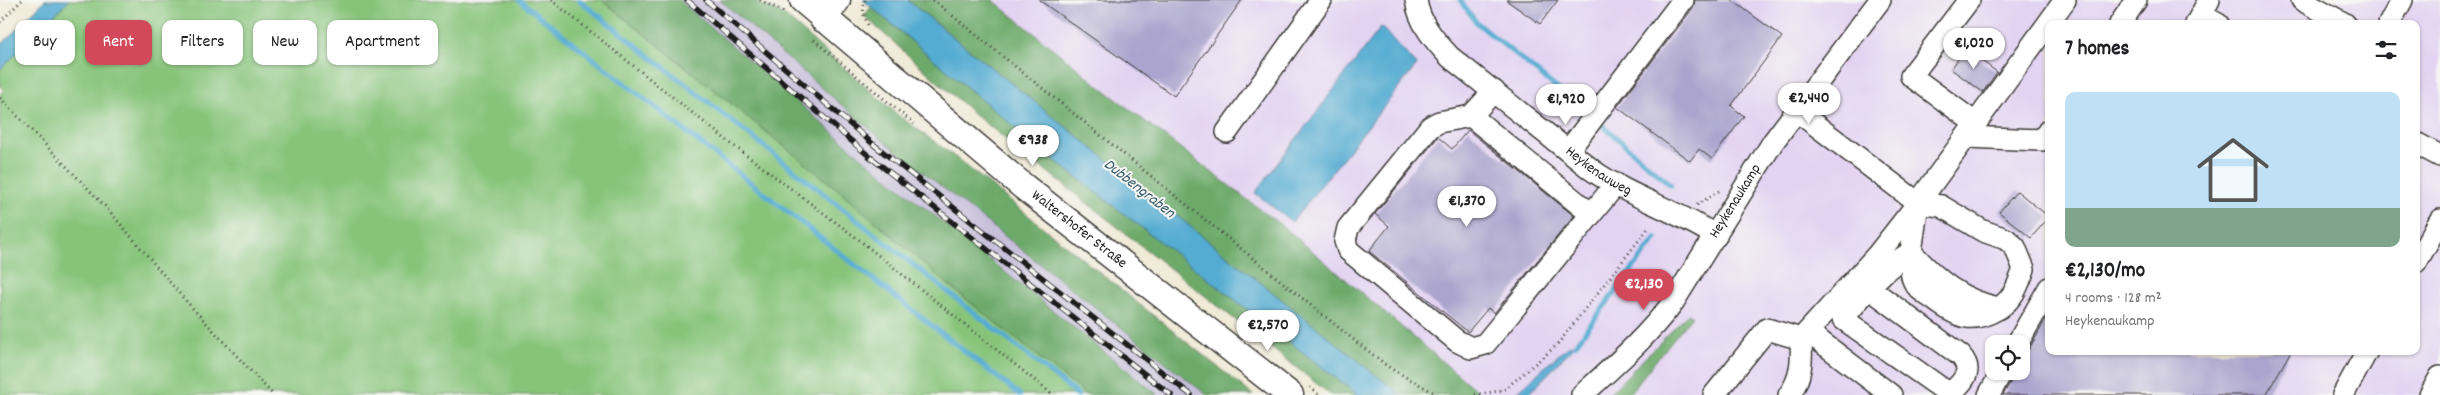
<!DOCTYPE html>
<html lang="en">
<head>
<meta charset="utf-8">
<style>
	:root { --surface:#fff; --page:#f6f6f6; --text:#202124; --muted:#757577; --line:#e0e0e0; --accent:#d1495b }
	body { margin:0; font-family:Dekko,sans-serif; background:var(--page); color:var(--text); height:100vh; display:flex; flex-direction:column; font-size:19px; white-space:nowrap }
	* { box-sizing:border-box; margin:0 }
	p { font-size:16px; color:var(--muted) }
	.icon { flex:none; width:28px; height:28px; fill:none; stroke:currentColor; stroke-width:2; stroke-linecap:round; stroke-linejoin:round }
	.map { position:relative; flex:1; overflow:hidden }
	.drawer { position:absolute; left:2045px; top:20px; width:375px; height:335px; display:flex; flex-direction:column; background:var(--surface); border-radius:10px; box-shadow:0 1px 4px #0004 }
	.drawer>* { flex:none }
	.top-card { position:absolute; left:15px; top:20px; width:475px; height:45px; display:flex; gap:10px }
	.tools { position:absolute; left:1985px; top:335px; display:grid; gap:10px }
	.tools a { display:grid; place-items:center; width:45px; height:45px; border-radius:10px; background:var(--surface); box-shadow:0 1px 4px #0004; font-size:25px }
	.price { position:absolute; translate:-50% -42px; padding:0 11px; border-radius:18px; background:#fff; color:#222; font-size:16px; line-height:32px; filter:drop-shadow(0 1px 2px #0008) }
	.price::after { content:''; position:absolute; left:50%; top:30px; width:15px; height:11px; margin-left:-8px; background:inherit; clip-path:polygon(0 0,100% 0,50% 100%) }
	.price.active { background:var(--accent); color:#fff }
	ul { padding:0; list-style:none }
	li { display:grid; align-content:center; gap:10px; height:265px; padding:0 20px }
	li+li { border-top:1px solid var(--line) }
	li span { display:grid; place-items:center; height:155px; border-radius:10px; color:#555 }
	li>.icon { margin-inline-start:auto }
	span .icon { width:90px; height:90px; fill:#fffc; stroke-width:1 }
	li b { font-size:21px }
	h2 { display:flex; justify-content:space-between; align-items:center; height:60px; padding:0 20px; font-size:21px }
	.tag { padding:0 18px; border-radius:10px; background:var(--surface); box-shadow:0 1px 4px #0004; font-size:18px; line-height:45px }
	.tag.active { background:var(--accent); color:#fff }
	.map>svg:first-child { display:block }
	.built { fill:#e3d3f2; fill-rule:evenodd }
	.industrial { fill:#c6c0da }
	.green { fill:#87c47a; stroke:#52704b }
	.forest { fill:#6daa6a; stroke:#446343 }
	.water { fill:#55acd2; stroke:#386477 }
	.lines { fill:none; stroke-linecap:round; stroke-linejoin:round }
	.stream { stroke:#55acd2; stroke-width:5 }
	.building { fill:#aaa4ce }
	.minor-casing { stroke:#3c3b38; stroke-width:24 }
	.major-casing { stroke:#3c3b38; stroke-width:29 }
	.path { stroke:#3c3b38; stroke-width:3; stroke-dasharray:1 4; stroke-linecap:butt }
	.minor { stroke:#fff; stroke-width:21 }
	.major { stroke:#fff; stroke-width:26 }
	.rail-casing { stroke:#1c1c1c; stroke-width:5.5 }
	.rail { stroke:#f6f6f2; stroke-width:4; stroke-dasharray:11; stroke-linecap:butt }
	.labels { text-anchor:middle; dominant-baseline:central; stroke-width:4; stroke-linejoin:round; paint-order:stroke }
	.street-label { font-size:15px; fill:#1c1c1c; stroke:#f6f6f2 }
	.water-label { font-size:16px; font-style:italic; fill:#365d6e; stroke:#f6f6f2 }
</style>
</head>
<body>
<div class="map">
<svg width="2440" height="395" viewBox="0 0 2440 395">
	<rect width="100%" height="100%" fill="#f6f6f2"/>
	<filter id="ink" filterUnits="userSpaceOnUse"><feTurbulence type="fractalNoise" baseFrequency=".02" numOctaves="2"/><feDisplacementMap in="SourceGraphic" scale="10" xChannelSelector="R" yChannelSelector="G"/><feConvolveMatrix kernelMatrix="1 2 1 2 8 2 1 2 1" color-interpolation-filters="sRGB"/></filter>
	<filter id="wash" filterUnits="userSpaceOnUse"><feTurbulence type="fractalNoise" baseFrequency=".0096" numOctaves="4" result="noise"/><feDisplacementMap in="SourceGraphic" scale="20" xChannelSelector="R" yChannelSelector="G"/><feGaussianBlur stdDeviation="1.12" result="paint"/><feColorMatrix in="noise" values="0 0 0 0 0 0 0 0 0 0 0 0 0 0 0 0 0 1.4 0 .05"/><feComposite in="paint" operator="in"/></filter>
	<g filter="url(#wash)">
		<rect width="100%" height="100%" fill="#f0ead7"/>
		<!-- built -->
		<path class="built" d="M993 0H2440V395H1481L1291 233 1098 85ZM2049 24H2416V351H2049ZM1994 344H2021V371H1994Z"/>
		<!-- industrial -->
		<polygon class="industrial" points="679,0 720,0 881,139 1207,395 1158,395 865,160"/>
		<!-- green -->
		<polygon class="green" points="69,0 602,0 841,192 951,287 1086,395 0,395 0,94 4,90 0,86 0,70"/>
		<!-- forest -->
		<g class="forest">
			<polygon points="602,0 679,0 865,160 1158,395 1086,395 951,287 841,192"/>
			<polygon points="720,0 753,0 785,16 898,115 950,153 1253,395 1207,395 881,139"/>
			<polygon points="907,0 993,0 1098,85 1291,233 1482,395 1401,395"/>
			<polygon points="871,7 1048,155 1358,395 1331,395 975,115 864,16"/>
			<polygon points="1688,314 1692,316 1628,395 1608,395"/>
		</g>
		<!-- water -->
		<g class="water">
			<polygon points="45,0 69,0 0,70 0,46"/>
			<polygon points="863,0 907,0 1401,395 1358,395 1048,155"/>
			<polygon points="1381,27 1417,65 1292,222 1255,193"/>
			<polygon points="1575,345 1528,395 1514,395 1568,346"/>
		</g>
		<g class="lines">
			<!-- stream -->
			<g class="stream">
				<polyline points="519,0 1020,395"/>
				<polyline points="579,0 1078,395"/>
				<polyline points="1460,0 1477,23 1580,107"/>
				<polyline points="1601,124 1671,185"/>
				<polyline points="1575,345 1656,238"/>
			</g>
		</g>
		<g id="blocks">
			<!-- building -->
			<g class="building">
				<polygon points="1039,0 1242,0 1174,96"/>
				<polygon points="1506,0 1558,0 1540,24"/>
				<polygon points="1695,0 1732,0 1782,37 1731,106 1744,116 1712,159 1699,149 1690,161 1617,107 1693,8"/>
				<polygon points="1965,49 1997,72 1983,92 1951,69"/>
				<polygon points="1468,130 1574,216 1494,313 1488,308 1468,332 1369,251 1389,226 1375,214 1438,137 1452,149"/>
				<polygon points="2017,191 2049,217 2031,238 1999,212"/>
				<polygon points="2049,314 2049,351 2291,351 2266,395 2003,395 2017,371 2021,371 2021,363"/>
			</g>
		</g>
	</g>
	<g filter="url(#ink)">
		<use href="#blocks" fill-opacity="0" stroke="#3c3b38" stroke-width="1"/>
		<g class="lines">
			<!-- minor casing -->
			<g class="minor-casing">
				<g id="minor">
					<path id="s1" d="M1416 0C1419 23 1435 41 1450 57L1592 170C1630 197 1676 210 1716 236"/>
					<polyline points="1969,0 1911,76 1975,123"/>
					<polyline points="2302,0 2345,24"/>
					<polyline points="2201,15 2218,24"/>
					<polyline points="2120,24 2136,0"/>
					<polyline points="2196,24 2209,0"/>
					<polyline points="2389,24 2402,0"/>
					<polyline points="1494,91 1471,116 1439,122 1430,127 1348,228 1345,241 1348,250 1457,341 1471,348 1485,344 1616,184"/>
					<polyline points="1797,111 1918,203 2065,0"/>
					<polyline points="1471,116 1591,214"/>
					<polyline points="1227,132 1321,0"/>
					<polyline points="1966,137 2042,140 2049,130"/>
					<polyline points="2416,143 2440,156"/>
					<polyline points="1568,151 1683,0"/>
					<path d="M1918 203 1941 206 1983 231 2006 239 2015 247 2024 269C2018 285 2014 298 1999 308 1961 301 1937 280 1911 252Z"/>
					<path d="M1911 252C1911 263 1909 278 1917 286 1921 292 1930 296 1936 301 1959 318 1973 324 1999 308"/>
					<polyline points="2416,263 2440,220"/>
					<path d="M1869 288 1961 356C1973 370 1965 380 1953 391L1944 390 1843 319C1864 293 1882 269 1911 252"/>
					<polyline points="1808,332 1891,395"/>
					<polyline points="2017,344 2049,288"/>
					<path id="s2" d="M1582 395C1615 365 1647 337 1674 301L1773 142 1880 0"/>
					<polyline points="1714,395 1767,329 1801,339 1878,254 1918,203"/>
					<path d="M1789 395C1802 378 1802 359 1801 339"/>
					<polyline points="1989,395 2002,371"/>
					<polyline points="2343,395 2367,351"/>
					<polyline points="2430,395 2440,377"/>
				</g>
			</g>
			<!-- major casing -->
			<g class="major-casing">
				<g id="major">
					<path id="s3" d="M803 0 1024 187 1290 395"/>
					<polyline points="823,19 837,0"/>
				</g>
			</g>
			<!-- path -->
			<g class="path">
				<polyline points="551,0 734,146 858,239 1053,395"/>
				<polyline points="760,0 786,13"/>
				<polyline points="865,0 863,13 868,25"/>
				<polyline points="933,0 1354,340 1390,368 1438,395"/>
				<polyline points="0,22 22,0"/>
				<polyline points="814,40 914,124"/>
				<polyline points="0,98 105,206 185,300 273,395"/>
				<polyline points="1697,205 1719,191"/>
				<polyline points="1310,387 1319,395"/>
				<polyline points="1475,395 1504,390 1557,345 1650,226"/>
			</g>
			<!-- minor -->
			<use href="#minor" class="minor"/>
			<!-- major -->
			<use href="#major" class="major"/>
			<!-- rail casing -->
			<g class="rail-casing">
				<g id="rail">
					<polyline points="687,0 869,156 1171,395"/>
					<polyline points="706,0 873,144 1191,395"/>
				</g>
			</g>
			<!-- rail -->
			<use href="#rail" class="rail"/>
		</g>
	</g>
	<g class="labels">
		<!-- street labels -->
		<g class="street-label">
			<text stroke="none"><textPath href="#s1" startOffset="255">Heykenauweg</textPath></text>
			<text stroke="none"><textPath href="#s2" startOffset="249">Heykenaukamp</textPath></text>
			<text stroke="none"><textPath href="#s3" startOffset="359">Waltershofer Straße</textPath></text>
		</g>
		<!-- water labels -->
		<g class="water-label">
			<text transform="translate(1139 189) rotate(38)">Dubbengraben</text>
		</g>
	</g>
</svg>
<div class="tools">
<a><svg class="icon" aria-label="locate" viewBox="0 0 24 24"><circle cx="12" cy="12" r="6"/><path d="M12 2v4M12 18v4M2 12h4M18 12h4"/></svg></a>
</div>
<b class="price" style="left:1974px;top:70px">€1,020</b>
<b class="price" style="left:1809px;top:125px">€2,440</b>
<b class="price" style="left:1566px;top:126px">€1,920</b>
<b class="price" style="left:1033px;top:167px">€938</b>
<b class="price" style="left:1467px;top:228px">€1,370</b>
<b class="price active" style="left:1644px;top:311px">€2,130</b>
<b class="price" style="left:1268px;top:352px">€2,570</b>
<div class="top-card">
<a class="tag">Buy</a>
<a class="tag active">Rent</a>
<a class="tag">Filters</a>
<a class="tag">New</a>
<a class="tag">Apartment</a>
</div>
<section class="drawer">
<h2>7 homes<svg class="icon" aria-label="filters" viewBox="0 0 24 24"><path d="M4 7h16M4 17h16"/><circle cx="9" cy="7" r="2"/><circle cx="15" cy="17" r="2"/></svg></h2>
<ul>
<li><span style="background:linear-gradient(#bfe0f5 75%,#7fa58c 0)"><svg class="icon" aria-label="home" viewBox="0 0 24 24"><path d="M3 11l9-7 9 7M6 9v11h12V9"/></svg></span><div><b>€2,130/mo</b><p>4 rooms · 128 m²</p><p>Heykenaukamp</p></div></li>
</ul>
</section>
</div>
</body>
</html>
